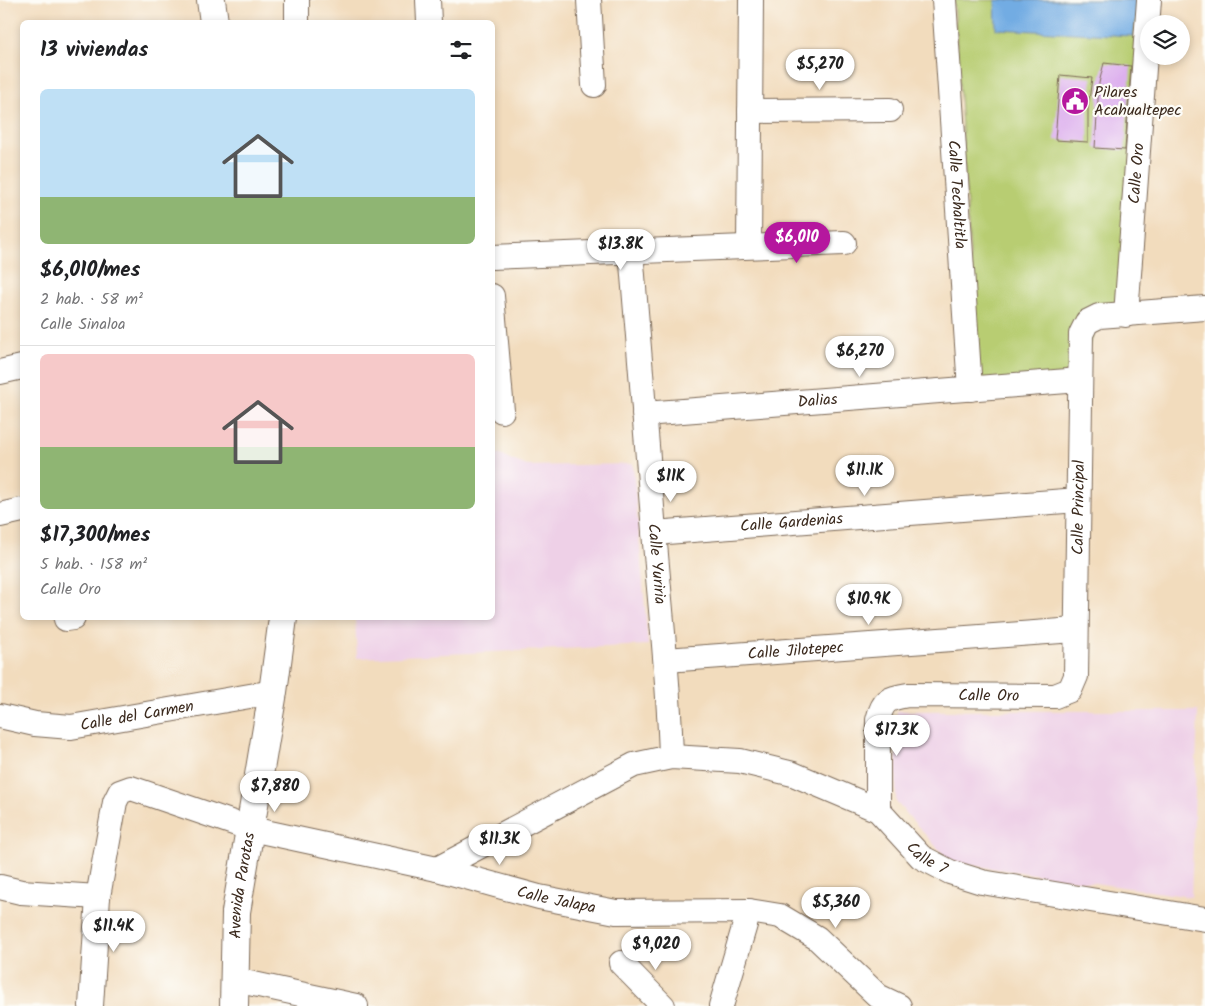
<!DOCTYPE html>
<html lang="es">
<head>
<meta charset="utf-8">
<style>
	:root { --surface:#fff; --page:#f2f2f2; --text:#202124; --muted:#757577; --line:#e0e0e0; --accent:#b5179e }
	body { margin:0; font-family:Kalam,sans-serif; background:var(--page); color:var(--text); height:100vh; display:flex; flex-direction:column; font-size:19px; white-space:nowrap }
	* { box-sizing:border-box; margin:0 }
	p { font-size:16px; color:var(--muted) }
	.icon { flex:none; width:28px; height:28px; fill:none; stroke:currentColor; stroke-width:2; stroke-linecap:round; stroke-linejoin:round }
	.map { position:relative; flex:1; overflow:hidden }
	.side { position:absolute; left:20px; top:20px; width:475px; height:600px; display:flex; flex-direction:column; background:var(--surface); border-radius:8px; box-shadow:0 2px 8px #0003 }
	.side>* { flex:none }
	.controls { position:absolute; left:1140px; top:15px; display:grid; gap:10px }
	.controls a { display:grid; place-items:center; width:50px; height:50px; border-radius:50%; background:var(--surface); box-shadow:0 2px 8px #0003; font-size:25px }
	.price { position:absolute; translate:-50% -42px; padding:0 11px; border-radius:18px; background:#fff; color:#222; font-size:16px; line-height:32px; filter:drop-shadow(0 1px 2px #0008) }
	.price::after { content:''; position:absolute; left:50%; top:30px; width:15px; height:11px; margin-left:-8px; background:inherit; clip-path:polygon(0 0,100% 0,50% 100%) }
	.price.active { background:var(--accent); color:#fff }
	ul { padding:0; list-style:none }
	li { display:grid; align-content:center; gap:10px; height:265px; padding:0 20px }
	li+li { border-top:1px solid var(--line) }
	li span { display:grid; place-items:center; height:155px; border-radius:8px; color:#555 }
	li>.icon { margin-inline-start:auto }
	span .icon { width:90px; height:90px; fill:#fffc; stroke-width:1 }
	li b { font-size:21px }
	h2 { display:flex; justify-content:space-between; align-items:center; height:60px; padding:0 20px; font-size:21px }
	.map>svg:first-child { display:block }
	.built { fill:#eed0e7 }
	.green { fill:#b8cd72; stroke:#7a7c48 }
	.water { fill:#72ace3; stroke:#566b80 }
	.building { fill:#ddb0ee }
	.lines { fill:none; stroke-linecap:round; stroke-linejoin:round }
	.street-casing { stroke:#7b6856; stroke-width:26 }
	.secondary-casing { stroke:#7b6856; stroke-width:30 }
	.street { stroke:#fff; stroke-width:24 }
	.secondary { stroke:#fff; stroke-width:28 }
	.labels { text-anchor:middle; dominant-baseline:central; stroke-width:4.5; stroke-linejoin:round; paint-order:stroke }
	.poi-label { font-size:16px; fill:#3b2a1e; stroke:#fdfcf7; text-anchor:start }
	.street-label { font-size:16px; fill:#3b2a1e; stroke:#fdfcf7 }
</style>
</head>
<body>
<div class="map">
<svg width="1205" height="1006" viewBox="0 0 1205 1006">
	<rect width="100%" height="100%" fill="#fdfcf7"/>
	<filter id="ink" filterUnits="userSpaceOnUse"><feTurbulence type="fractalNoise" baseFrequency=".02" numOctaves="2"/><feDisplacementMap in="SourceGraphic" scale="10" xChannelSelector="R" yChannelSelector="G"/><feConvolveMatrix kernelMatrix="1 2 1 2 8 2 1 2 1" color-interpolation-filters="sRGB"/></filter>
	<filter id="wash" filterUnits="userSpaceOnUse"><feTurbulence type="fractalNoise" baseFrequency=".0096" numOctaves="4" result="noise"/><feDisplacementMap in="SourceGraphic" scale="20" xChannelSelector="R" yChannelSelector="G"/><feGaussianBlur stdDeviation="1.12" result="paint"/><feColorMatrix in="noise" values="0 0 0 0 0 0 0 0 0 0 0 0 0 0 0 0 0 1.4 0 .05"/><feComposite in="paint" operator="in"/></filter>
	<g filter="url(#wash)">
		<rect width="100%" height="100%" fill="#f2dcbd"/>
		<!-- built -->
		<g class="built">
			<polygon points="493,452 527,466 633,464 648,645 357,658 355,618 492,618"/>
			<polygon points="897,711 1198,711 1191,897 950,862 896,802"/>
		</g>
		<!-- green -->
		<polygon class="green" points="954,0 1149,0 1126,315 1099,316 1080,380 978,381"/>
		<!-- water -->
		<polygon class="water" points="995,0 1140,0 1133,36 996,29"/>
		<g id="blocks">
			<!-- building -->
			<g class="building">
				<polygon points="1104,63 1131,66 1125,150 1095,148 1099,83"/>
				<polygon points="1060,75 1092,78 1088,108 1088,142 1055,140"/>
			</g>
		</g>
	</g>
	<g filter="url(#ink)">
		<use href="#blocks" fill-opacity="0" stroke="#7b6856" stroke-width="1"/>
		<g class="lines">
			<!-- street casing -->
			<g class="street-casing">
				<g id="street">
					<polyline points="297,0 297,22"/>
					<polyline points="428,0 429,22"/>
					<polyline points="589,0 594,85"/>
					<path id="s1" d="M944 0 970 389"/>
					<polyline points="750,111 890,110"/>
					<polyline points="749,246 751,0"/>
					<path id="s2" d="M631 251C639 344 646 438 654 531 660 606 669 681 671 757"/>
					<polyline points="492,257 844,243"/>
					<polyline points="492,296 502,411"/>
					<path id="s3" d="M1126 315 1149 0"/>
					<polyline points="0,372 22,367"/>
					<path id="s4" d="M644 414 1080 380"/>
					<polyline points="0,515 22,510"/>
					<path id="s5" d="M654 533 1078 500"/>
					<polyline points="66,619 73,618"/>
					<path id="s6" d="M666 660 1075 630"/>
					<path id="s7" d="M0 716 35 724 71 727 273 692"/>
					<path id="s8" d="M878 810V720C883 699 888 699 908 695L1055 696 1070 690 1076 676 1081 334 1087 322 1099 316 1205 308"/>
					<path id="s9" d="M437 869 634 765 671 757 740 761 793 774 878 810 921 857 950 872 982 882 1205 919"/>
					<polyline points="0,887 21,892 98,897"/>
					<polyline points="621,963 663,1006"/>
					<polyline points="235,980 356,1006"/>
					<path id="s10" d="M91 1006 98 897 115 802 120 792 131 788 251 829 437 869 539 897 616 912 749 911 780 916 817 938 878 996 899 1006"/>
					<polyline points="721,1006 749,911"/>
				</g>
			</g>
			<!-- secondary casing -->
			<g class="secondary-casing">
				<g id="secondary">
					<polyline points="211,0 214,22"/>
					<path id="s11" d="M234 1006 236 912 273 692 283 618"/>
				</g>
			</g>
			<!-- street -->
			<use href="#street" class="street"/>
			<!-- secondary -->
			<use href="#secondary" class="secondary"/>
		</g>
	</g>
	<!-- icons -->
	<defs>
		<g id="civic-disc" transform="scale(1.4375)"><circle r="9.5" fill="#b5179e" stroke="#fdfcf7"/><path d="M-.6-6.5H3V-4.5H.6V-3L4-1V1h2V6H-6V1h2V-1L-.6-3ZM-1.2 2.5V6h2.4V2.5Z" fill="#fff"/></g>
	</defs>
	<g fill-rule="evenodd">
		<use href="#civic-disc" x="1075" y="101"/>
	</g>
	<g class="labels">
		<!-- poi labels -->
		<g class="poi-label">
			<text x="1094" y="92">Pilares<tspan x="1094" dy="18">Acahualtepec</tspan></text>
		</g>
		<!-- street labels -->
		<g class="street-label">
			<text stroke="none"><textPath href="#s3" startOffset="142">Calle Oro</textPath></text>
			<text stroke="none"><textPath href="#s1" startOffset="195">Calle Techaltitla</textPath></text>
			<text stroke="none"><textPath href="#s4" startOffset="174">Dalias</textPath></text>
			<text stroke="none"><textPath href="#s8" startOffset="480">Calle Principal</textPath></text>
			<text stroke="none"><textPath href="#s5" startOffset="138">Calle Gardenias</textPath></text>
			<text stroke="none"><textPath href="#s2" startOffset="314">Calle Yuriria</textPath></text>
			<text stroke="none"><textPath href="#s6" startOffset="130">Calle Jilotepec</textPath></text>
			<text stroke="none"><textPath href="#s8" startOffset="214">Calle Oro</textPath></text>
			<text stroke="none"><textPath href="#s7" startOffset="139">Calle del Carmen</textPath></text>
			<text stroke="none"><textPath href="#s9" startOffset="546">Calle 7</textPath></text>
			<text stroke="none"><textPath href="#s11" startOffset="121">Avenida Parotas</textPath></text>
			<text stroke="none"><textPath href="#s10" startOffset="669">Calle Jalapa</textPath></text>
		</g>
	</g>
</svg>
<div class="controls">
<a><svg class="icon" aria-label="layers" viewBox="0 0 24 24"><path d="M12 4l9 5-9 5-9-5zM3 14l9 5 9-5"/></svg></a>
</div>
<b class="price" style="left:820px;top:91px">$5,270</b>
<b class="price active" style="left:797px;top:264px">$6,010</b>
<b class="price" style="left:621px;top:271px">$13.8K</b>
<b class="price" style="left:860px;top:378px">$6,270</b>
<b class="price" style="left:865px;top:497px">$11.1K</b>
<b class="price" style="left:671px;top:503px">$11K</b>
<b class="price" style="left:869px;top:626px">$10.9K</b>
<b class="price" style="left:897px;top:757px">$17.3K</b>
<b class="price" style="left:275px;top:813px">$7,880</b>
<b class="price" style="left:500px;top:866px">$11.3K</b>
<b class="price" style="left:836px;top:929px">$5,360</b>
<b class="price" style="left:114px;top:953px">$11.4K</b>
<b class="price" style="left:656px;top:971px">$9,020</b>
<section class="side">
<h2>13 viviendas<svg class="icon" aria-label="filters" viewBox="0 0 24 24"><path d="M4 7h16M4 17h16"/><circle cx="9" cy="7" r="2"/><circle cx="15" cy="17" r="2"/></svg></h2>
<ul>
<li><span style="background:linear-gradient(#bfe0f5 70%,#8fb573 0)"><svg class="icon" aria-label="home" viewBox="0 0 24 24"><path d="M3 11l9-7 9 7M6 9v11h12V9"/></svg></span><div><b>$6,010/mes</b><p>2 hab. · 58 m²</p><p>Calle Sinaloa</p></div></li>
<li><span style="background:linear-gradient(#f6c9c9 60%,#8fb573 0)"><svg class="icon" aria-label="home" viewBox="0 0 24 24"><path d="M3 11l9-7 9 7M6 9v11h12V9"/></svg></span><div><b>$17,300/mes</b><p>5 hab. · 158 m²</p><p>Calle Oro</p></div></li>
</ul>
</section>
</div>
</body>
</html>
